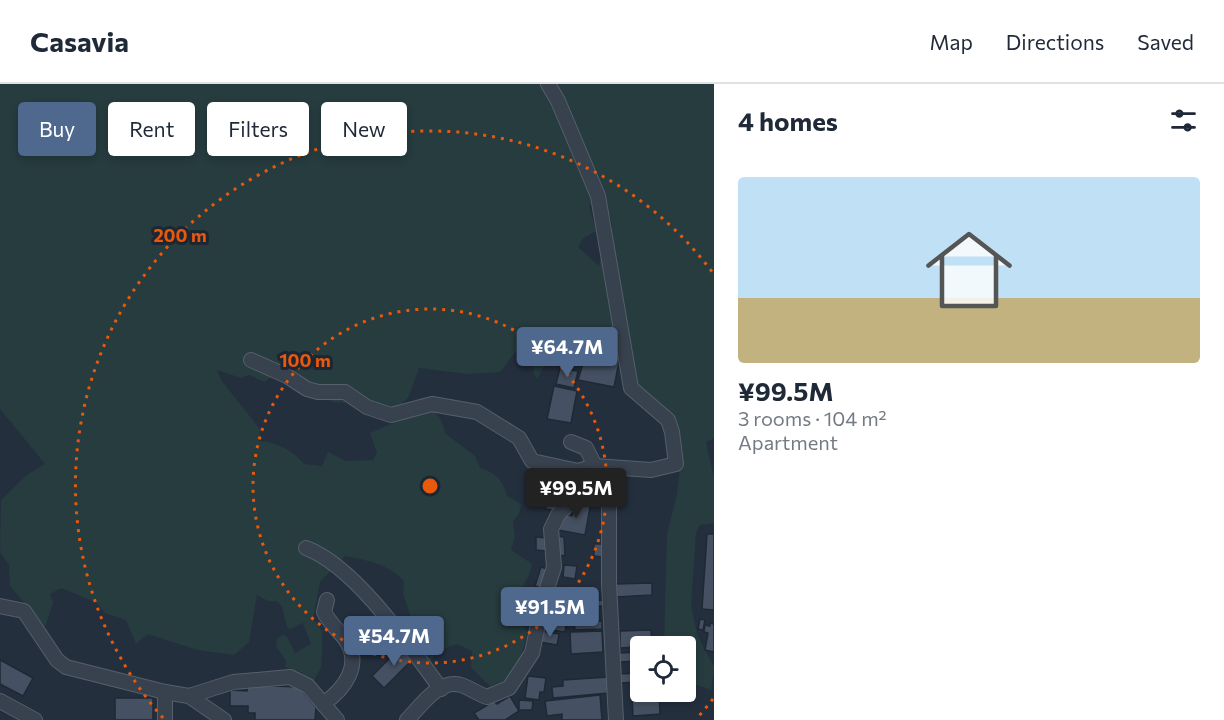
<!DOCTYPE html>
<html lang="en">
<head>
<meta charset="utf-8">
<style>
	:root { --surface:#fff; --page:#f6f6f7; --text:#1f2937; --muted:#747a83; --line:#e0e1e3; --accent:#4f688e }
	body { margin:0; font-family:Commissioner,sans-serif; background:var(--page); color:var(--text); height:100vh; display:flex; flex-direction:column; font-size:22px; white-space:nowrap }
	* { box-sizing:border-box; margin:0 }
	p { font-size:20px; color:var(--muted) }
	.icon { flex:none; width:33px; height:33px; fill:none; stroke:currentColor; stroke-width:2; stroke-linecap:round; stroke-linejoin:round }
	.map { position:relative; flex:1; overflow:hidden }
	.drawer { display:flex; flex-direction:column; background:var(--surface); width:510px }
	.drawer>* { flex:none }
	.top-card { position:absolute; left:18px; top:18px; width:570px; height:54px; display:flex; gap:12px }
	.controls { position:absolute; left:630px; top:552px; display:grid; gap:12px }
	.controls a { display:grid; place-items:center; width:66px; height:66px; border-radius:6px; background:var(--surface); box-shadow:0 3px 9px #0003; font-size:30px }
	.price { position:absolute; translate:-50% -51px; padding:0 14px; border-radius:6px; background:var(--accent); color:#fff; font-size:20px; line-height:39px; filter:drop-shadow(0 2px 3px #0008) }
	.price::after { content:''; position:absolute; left:50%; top:36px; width:18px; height:14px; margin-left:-9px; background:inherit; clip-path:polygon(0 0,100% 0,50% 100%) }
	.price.current { background:#222; color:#fff }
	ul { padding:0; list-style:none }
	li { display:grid; align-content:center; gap:12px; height:318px; padding:0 24px }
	li span { display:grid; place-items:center; height:186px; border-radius:6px; color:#555 }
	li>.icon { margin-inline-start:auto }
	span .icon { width:108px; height:108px; fill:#fffc; stroke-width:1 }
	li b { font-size:26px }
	h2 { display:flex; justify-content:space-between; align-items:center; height:72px; padding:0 24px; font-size:26px }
	.chip { padding:0 21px; border-radius:6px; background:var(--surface); box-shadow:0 3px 9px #0003; font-size:21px; line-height:54px }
	.chip.current { background:var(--accent); color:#fff }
	header { display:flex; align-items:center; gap:36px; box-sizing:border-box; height:84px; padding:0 30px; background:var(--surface); border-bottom:2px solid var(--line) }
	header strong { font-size:28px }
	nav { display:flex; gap:33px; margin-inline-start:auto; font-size:21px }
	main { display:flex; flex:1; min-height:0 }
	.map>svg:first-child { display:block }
	.green { fill:#263c3f; fill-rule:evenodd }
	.building { fill:#455162; stroke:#1f2835; stroke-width:1.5 }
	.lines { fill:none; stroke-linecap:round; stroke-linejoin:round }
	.minor-casing { stroke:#565f6c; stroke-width:16 }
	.minor { stroke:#38414e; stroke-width:14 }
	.ring { fill:none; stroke:#e8590c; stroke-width:3; stroke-dasharray:3 6 }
	.centre { fill:#e8590c; stroke:#1d2633; stroke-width:3 }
	.ring-label { font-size:18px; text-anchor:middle; font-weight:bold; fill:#e8590c; stroke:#1d2633; stroke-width:6; stroke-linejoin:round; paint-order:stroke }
</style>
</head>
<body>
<header>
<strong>Casavia</strong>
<nav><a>Map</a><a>Directions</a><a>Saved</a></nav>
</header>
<main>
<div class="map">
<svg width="714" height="636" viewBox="0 0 714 636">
	<rect width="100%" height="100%" fill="#242f3e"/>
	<!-- green -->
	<path class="green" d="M0 0H714V354L706 358 714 394V439L700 441 696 449 691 521 697 550 714 583 711 606 686 597V562H664L667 450 677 410 682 366 677 347 633 300 625 270 581 262 569 244 556 245 552 268 537 295 533 288 537 264 530 257 518 265 500 288 468 290 419 284 408 314 385 334 364 331 352 319 333 318 299 297 274 290 265 298 249 291 241 294 217 286 221 296 260 345 259 357C276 358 293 366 304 380L322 382 328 368 346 377 373 376 377 369 370 349 396 338 402 325 425 318 440 334 446 350 475 372 480 384C496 389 503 396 507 412L521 420 519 430 513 437 515 452 511 466 532 480C529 496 520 505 514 520L527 549 516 593 490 602 471 584 472 567 457 560 437 567 430 580 409 554 412 536 403 510 404 497C388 480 367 476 345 472L320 498 313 535 322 547V570L321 584 313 598 300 588 285 583 286 577 276 562 277 555 283 551 287 553 295 569 311 560 303 539 290 545 287 543 282 523 277 517H268L257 511 249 558 234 571 197 566 148 550 136 560 126 536 105 529 97 519 61 504 50 510 53 519 45 543 10 502 9 481 0 468 1 416 27 391 45 380 0 325ZM602 116C624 153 604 150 599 182L578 163 582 155 596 147 589 121Z"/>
	<!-- building -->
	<g class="building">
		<polygon points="587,266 596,268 593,279 607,281 608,276 619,278 614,303 578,296"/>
		<polygon points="560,284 578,287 574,304 556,300"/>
		<polygon points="554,302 577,307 571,339 547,335"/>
		<polygon points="545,385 565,389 563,400 559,400 559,403 568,405 566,414 547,412 549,405 545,404 542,398"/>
		<circle cx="594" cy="397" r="9"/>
		<polygon points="548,415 561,417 558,427 545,425"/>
		<polygon points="575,415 591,418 585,451 558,446 561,430 572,432"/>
		<polygon points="707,450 714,450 714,526 702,525"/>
		<polygon points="555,452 564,453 565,472 558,471"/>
		<polygon points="536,453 547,454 547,467 536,466"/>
		<polygon points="594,460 604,460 603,473 594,472"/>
		<polygon points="564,481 577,482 575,495 563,493"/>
		<polygon points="541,483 550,486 544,505 535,502"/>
		<polygon points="652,499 652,511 616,513 616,500"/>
		<polygon points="552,513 565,515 562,537 547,535"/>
		<polygon points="604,516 605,522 571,524 570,517"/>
		<polygon points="700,535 705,536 703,546 698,545"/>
		<polygon points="546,537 566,540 565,548 545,545"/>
		<polygon points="574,537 602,537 602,545 575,546"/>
		<polygon points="710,539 714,540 714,568 705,566 708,549 704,548 705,541 710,542"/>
		<polygon points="651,546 652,562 620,564 620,547"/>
		<polygon points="542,547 559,550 557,561 540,558"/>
		<polygon points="602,547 603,568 571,570 570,548"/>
		<polygon points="403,561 415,573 384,604 372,592"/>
		<polygon points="640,568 640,577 619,578 619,569"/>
		<polygon points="0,576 33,594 23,612 0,600"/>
		<polygon points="640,589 640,598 620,599 620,590"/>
		<polygon points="528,592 546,594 544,608 540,608 539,616 525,614"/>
		<polygon points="608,593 609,609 553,614 552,603 563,602 563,596"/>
		<polygon points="248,601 299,603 316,623 315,636 255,636 255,629 248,629 248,622 230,622 230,606 247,607"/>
		<polygon points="640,606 659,608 660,630 633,632 632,612 640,612"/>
		<polygon points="600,611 602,636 562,636 562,630 547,632 545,617"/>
		<polygon points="510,612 519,627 505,636 479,636 474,629 494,617 497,620"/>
		<rect x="115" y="614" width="38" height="22"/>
		<polygon points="519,616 533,617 532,626 519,626"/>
	</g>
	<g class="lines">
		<!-- minor casing -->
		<g class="minor-casing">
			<g id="minor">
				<polyline points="548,0 558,17 598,112 631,304 668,336 672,348 676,380 651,386 595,382 578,387"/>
				<path d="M251 276 287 292 307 305 318 308H345L367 323 391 331 432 320 477 328 519 354 532 377 578 387 568 420 558 431 551 445 554 483 543 517 532 569 509 604 487 613C478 610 470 604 461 601 439 594 420 623 407 636"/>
				<polyline points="571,358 586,364 595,382"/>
				<polyline points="609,384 609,500 616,636"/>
				<path d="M306 464C355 482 410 563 441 605"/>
				<polyline points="0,522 24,527 57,576 66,583 165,608 189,612 233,598 290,593 308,602 337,636"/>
				<polyline points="165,608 165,636"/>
				<polyline points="189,612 224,636"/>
				<polyline points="0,617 35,636"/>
				<path d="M323 620C345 605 363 580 345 555 338 546 329 538 324 528L327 516"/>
			</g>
		</g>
		<!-- minor -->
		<use href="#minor" class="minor"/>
	</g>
	<!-- distance rings -->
	<g class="ring">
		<circle cx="430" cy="402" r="177"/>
		<path d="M713 615A354 354 0 0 1 697 634M163 634A354 354 0 1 1 713 189"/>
	</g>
	<circle cx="430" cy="402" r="9" class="centre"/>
	<g class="ring-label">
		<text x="180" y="158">200 m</text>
		<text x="305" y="283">100 m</text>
	</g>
</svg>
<div class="controls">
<a><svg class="icon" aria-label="locate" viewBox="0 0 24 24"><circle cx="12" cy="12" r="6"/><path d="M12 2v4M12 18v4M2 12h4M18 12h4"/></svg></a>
</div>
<b class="price" style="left:567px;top:294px">¥64.7M</b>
<b class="price current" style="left:576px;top:435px">¥99.5M</b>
<b class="price" style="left:550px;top:554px">¥91.5M</b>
<b class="price" style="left:394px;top:583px">¥54.7M</b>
<div class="top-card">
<a class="chip current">Buy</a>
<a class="chip">Rent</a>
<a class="chip">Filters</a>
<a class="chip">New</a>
</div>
</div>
<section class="drawer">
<h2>4 homes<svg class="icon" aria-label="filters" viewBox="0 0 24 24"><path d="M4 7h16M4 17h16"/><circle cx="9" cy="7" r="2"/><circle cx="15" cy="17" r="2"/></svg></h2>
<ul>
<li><span style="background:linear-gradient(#bfe0f5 65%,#c2b280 0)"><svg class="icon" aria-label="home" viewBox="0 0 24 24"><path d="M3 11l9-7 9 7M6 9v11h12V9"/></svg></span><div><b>¥99.5M</b><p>3 rooms · 104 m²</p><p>Apartment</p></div></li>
</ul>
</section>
</main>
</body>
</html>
